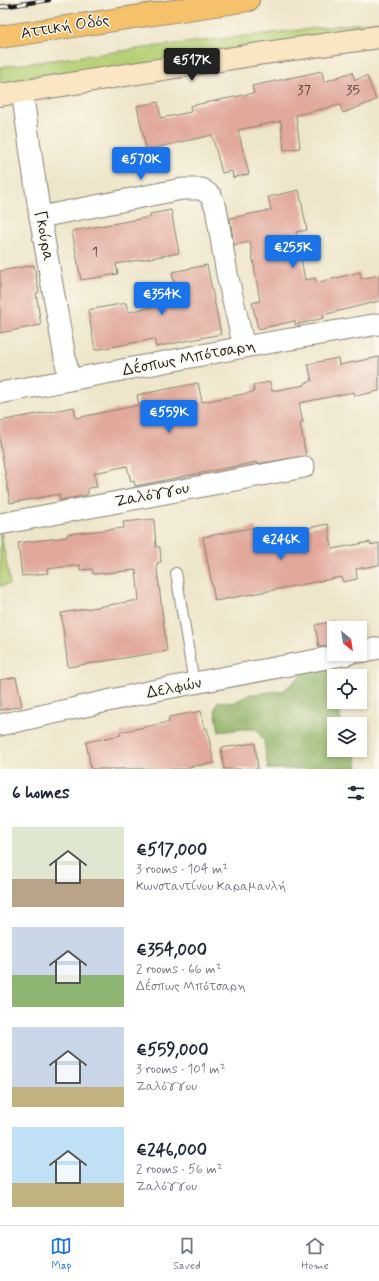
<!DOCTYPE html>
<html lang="en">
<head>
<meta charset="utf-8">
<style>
	:root { --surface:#fff; --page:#f6f6f7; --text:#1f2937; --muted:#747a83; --line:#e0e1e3; --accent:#1a73e8 }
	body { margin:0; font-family:Mynerve,sans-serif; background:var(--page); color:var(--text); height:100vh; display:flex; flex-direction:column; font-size:15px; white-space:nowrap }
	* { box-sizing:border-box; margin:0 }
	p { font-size:13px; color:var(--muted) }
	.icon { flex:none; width:22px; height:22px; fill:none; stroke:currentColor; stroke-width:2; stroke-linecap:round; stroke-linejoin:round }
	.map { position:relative; height:769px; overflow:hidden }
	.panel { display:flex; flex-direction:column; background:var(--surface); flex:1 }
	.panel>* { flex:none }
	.needle { width:26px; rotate:150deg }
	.fabs { position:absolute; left:327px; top:621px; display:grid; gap:8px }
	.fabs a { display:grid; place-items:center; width:40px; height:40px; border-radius:0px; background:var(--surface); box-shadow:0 2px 6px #0003; font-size:20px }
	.price { position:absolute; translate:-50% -34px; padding:0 9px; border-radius:4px; background:var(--accent); color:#fff; font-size:13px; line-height:26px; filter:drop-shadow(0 1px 2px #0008) }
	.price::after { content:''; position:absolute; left:50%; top:24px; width:12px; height:9px; margin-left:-6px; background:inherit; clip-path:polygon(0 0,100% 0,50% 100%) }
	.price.active { background:#222; color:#fff }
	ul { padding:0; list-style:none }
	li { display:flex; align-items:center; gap:12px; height:100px; padding:0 12px }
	li span { display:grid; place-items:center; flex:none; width:112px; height:80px; border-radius:0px; color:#555 }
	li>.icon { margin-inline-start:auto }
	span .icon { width:48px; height:48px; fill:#fffc; stroke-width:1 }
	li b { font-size:17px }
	h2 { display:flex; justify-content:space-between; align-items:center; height:48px; padding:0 12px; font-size:17px }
	.menu { display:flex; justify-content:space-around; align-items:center; height:56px; border-top:1px solid var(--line); background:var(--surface); font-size:11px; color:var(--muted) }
	.menu a { display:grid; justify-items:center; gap:2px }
	.menu .active { color:var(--accent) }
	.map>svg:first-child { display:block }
	.green { fill:#b5d075; stroke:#687648 }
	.forest { fill:#90b266; stroke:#566741 }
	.building { fill:#e1a89b }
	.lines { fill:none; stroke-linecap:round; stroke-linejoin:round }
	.lane-casing { stroke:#858173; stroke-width:12 }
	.street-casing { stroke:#858173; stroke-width:23 }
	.secondary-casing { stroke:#858173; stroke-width:24 }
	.highway-casing { stroke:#858173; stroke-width:24 }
	.lane { stroke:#fff; stroke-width:10 }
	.street { stroke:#fff; stroke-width:21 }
	.secondary { stroke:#fbe6c4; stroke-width:22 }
	.highway { stroke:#f5c16b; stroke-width:22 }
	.rail-casing { stroke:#1c1c1c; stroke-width:4.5 }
	.rail { stroke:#fbf7ec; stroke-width:3; stroke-dasharray:9; stroke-linecap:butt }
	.labels { text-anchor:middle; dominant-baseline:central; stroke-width:3; stroke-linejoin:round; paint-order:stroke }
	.number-label { font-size:14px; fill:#4d3f3c }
	.street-label { font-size:16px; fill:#1c1c1c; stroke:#fbf7ec }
</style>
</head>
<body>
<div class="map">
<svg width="379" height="769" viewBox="0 0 379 769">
	<rect width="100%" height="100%" fill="#fbf7ec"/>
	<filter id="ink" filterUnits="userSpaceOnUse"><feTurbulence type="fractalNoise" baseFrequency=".025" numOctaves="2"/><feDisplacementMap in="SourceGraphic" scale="8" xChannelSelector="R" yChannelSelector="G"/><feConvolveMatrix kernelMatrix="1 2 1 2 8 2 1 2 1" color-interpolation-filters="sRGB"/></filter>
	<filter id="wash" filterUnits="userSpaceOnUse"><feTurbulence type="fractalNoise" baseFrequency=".012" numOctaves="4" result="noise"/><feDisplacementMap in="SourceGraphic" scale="16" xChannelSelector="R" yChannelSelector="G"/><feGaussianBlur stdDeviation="0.9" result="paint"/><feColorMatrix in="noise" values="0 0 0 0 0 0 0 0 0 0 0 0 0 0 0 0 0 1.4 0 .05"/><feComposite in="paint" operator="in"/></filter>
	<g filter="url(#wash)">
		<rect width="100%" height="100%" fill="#eee6ca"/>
		<!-- green -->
		<g class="green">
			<polygon points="379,21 379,31 0,93 0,67 175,44"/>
			<polygon points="0,528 10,584 0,586"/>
		</g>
		<!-- forest -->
		<polygon class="forest" points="334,668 339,676 334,676 334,702 341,702 340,716 342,724 334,724 334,750 355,750 358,769 268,769 264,741 257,729 241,729 219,732 215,709 218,701 233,703 250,694 283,691 308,670"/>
		<g id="blocks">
			<!-- building -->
			<g class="building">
				<polygon points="322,71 324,82 352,72 355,80 367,76 376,100 343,113 340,105 296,115 300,148 284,150 281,121 238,130 249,174 233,178 232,171 222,173 212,135 146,150 137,106 158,102 161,118 191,112 190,106 254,93 252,86"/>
				<polygon points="299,190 307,230 296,232 305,280 315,278 316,283 360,272 361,279 379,275 379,301 323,315 324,318 295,325 295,321 258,329 252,303 260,301 250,242 234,245 230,218 271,210 268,197"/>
				<polygon points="171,210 179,253 116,264 118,274 81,280 72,231 151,217 150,214"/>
				<polygon points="34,265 39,292 36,293 41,325 0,333 0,271"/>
				<polygon points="207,265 221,334 156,347 154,339 95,350 88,310 126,303 128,312 178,302 172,272"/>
				<polygon points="379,357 379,391 355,396 354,392 299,403 303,423 300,423 306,456 257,464 257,462 135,486 134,481 131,482 127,466 94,473 97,487 88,488 88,494 83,496 60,500 59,494 10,503 0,442 0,421 74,407 76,418 139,405 137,395 198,383 202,402 254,392 253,385 270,382 272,391 305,385 305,383 312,381 308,364 338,358 339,365"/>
				<polygon points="154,519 156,547 160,547 161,562 157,563 157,569 167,651 68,667 61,613 139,600 136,570 93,574 92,569 80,570 80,565 47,569 48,573 22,576 18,543 67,537 67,534 124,528 123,522"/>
				<polygon points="328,524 332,549 370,542 371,545 379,543 379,565 356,569 357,579 343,582 342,577 215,601 203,537 256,527 259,545 298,537 297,530"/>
				<polygon points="334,621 334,644 319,647 315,625"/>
				<polygon points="16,677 22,706 0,710 0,680"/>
				<polygon points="201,711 204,728 207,728 214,763 188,767 189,769 91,769 86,742 121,735 120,732 169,722 169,717"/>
				<polygon points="255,743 258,769 224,769 221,748"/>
			</g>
		</g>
	</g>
	<g filter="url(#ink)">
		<use href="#blocks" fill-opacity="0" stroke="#858173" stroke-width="1"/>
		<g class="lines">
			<!-- lane casing -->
			<g class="lane-casing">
				<polyline id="lane" points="176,573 194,684"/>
			</g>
			<!-- street casing -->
			<g class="street-casing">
				<g id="street">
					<polyline points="22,91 40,217 69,380"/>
					<polyline points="40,217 182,189 202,189 211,196 216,208 227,274 244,347"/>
					<polyline points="0,393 244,347 379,324"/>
					<polyline points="0,524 304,467"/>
					<polyline points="360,652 379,648"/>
					<polyline points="0,725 152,691 348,654"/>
				</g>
			</g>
			<!-- secondary casing -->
			<g class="secondary-casing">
				<polyline id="secondary" points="0,95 258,54 379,37"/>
			</g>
			<!-- highway casing -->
			<g class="highway-casing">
				<polyline id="highway" points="0,37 248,0"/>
			</g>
			<!-- lane -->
			<use href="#lane" class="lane"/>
			<!-- street -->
			<use href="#street" class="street"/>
			<!-- secondary -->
			<use href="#secondary" class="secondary"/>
			<!-- highway -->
			<use href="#highway" class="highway"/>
			<!-- rail casing -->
			<g class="rail-casing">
				<polyline id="rail" points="0,7 49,0"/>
			</g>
			<!-- rail -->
			<use href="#rail" class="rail"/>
		</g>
	</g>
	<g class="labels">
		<!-- number labels -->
		<g class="number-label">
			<text x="304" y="90">37</text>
			<text x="353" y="90">35</text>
			<text x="95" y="252">1</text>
		</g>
		<!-- street labels -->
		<g class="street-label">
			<text transform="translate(65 27) rotate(-9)">Αττική Οδός</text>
			<text transform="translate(44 236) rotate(80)">Γκούρα</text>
			<text transform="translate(189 358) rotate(-11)">Δέσπως Μπότσαρη</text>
			<text transform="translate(152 495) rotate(-11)">Ζαλόγγου</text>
			<text transform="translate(174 688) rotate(-11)">Δελφών</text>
		</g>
	</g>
</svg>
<div class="fabs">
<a><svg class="needle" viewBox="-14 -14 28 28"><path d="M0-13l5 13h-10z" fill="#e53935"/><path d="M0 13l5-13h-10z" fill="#747a83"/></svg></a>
<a><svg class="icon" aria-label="locate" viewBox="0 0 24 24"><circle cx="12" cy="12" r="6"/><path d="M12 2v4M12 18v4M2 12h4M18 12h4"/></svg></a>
<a><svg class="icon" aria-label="layers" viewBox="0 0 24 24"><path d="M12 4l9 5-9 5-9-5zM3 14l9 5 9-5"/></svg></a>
</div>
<b class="price active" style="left:192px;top:82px">€517K</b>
<b class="price" style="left:141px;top:181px">€570K</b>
<b class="price" style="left:293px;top:269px">€255K</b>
<b class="price" style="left:162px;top:316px">€354K</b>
<b class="price" style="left:169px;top:434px">€559K</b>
<b class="price" style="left:281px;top:561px">€246K</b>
</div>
<section class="panel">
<h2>6 homes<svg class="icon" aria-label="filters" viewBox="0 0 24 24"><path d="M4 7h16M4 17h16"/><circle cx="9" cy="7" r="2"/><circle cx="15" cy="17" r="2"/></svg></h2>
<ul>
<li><span style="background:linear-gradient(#dfe7d0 65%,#b9a48a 0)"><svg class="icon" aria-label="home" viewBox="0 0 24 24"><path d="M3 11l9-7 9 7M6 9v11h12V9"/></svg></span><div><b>€517,000</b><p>3 rooms · 104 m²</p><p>Κωνσταντίνου Καραμανλή</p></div></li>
<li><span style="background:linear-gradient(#c9d6e8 60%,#8fb573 0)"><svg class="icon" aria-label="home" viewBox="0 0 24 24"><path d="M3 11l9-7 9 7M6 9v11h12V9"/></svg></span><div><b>€354,000</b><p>2 rooms · 66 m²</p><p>Δέσπως Μπότσαρη</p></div></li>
<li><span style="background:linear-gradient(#c9d6e8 75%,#c2b280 0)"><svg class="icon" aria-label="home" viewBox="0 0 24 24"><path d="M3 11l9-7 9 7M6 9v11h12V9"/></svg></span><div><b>€559,000</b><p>3 rooms · 101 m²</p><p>Ζαλόγγου</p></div></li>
<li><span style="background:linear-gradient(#bfe0f5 70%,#c2b280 0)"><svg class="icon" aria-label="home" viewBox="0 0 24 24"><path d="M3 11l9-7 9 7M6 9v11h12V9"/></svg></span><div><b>€246,000</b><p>2 rooms · 56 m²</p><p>Ζαλόγγου</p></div></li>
</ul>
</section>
<nav class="menu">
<a class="active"><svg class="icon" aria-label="map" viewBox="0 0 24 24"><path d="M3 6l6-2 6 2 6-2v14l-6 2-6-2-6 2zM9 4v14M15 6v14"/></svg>Map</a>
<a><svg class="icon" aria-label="saved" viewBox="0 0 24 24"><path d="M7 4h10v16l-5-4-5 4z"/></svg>Saved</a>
<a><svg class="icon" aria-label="home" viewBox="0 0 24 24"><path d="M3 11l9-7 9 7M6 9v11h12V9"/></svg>Home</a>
</nav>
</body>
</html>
